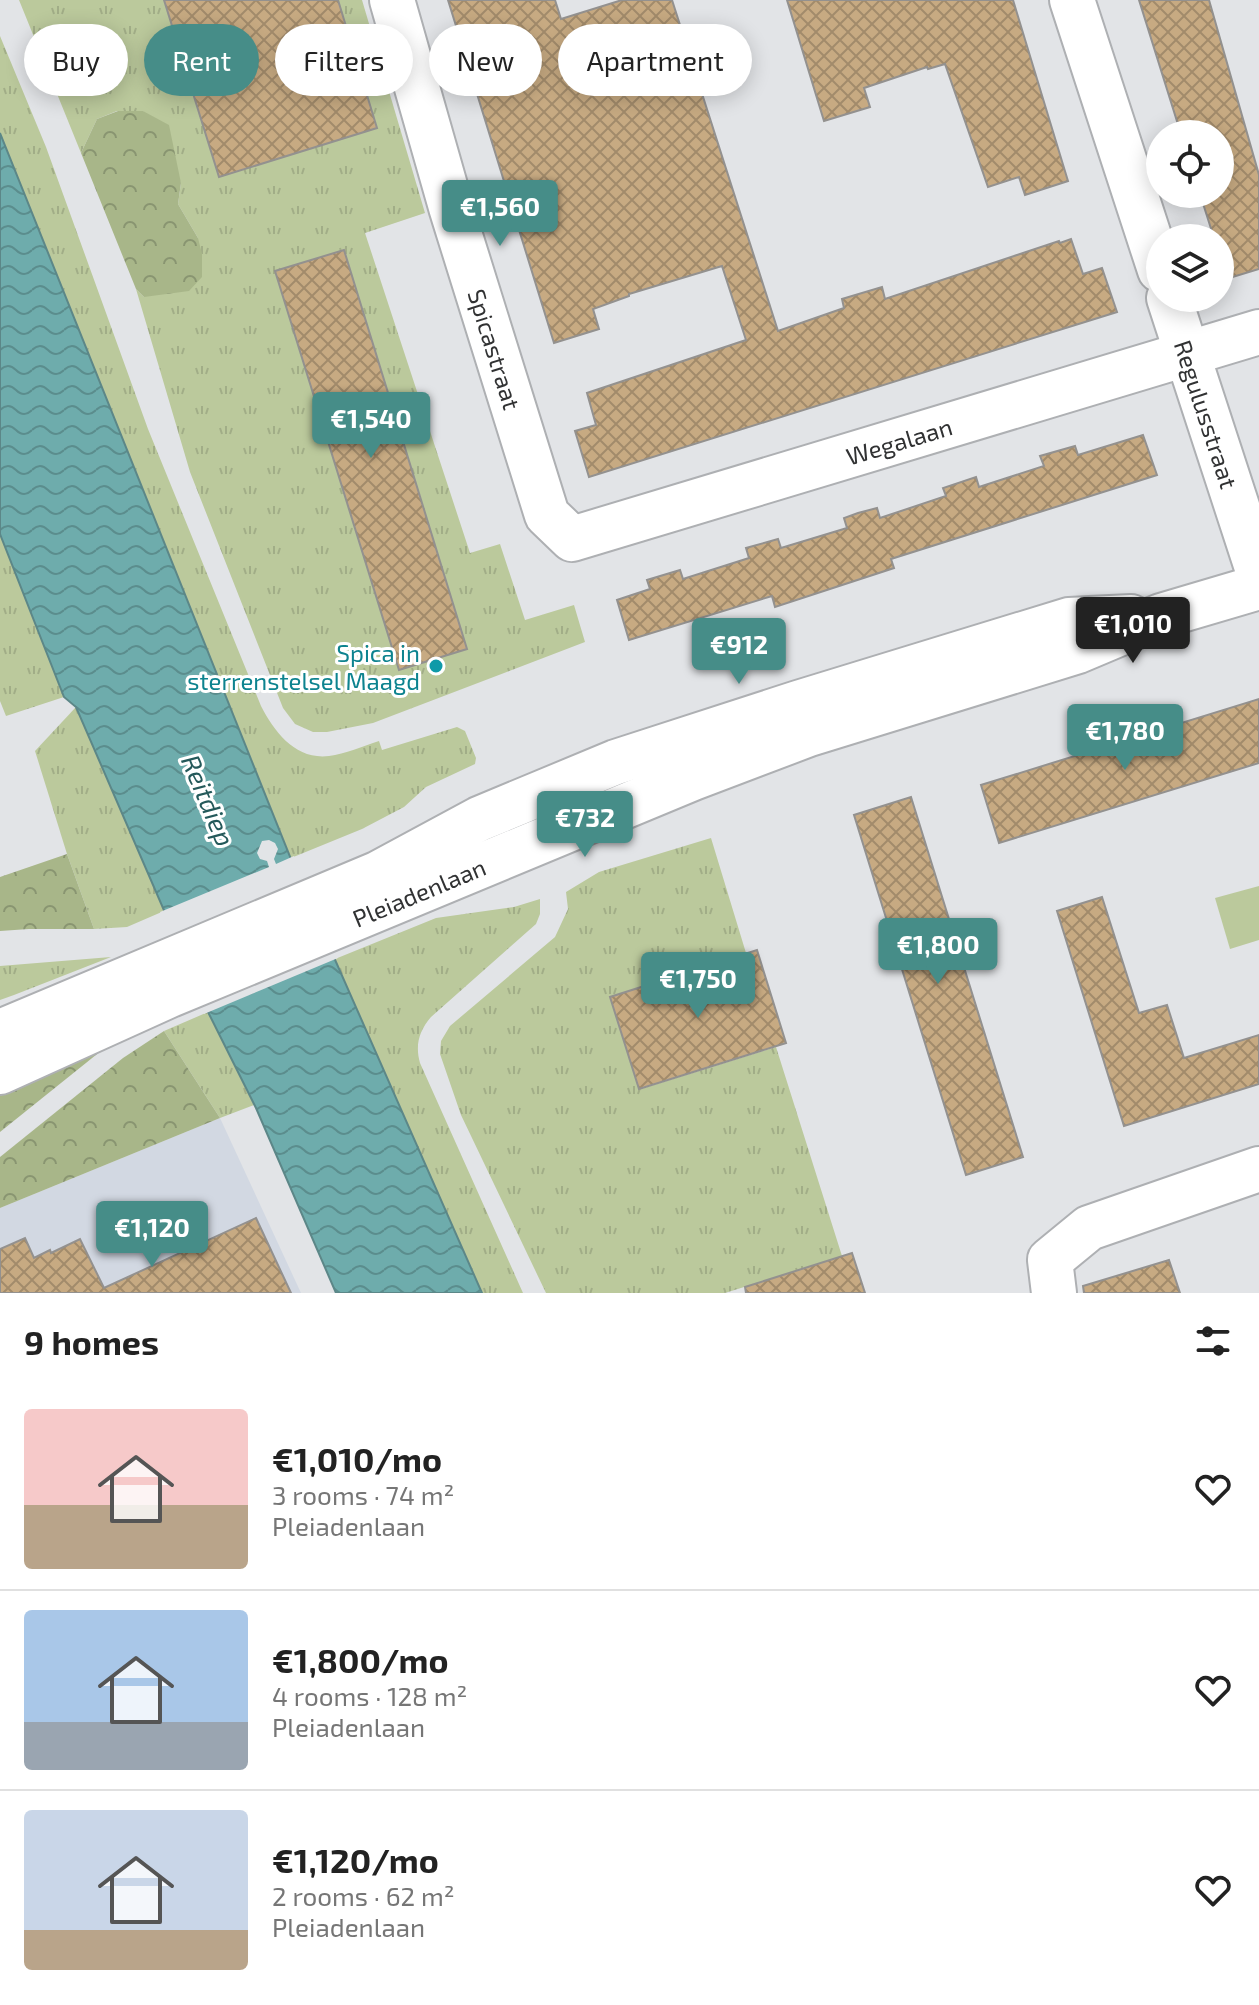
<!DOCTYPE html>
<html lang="en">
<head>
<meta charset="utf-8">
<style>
	:root { --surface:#fff; --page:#f6f6f6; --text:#222; --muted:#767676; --line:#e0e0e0; --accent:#468d88 }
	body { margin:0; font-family:"Exo 2",sans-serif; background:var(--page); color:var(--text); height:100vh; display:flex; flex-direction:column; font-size:30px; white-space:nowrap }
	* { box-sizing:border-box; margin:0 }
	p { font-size:26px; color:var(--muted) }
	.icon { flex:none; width:44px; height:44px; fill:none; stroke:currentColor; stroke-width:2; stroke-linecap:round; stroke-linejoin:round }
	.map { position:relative; height:1293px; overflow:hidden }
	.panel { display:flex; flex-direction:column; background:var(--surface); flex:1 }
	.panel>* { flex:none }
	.hud { position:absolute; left:24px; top:24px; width:800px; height:72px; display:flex; gap:16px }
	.controls { position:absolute; left:1146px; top:120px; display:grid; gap:16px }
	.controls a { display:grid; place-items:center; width:88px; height:88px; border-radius:50%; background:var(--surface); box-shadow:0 4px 20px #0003; font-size:40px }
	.price { position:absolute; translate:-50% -68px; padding:0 18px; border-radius:8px; background:var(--accent); color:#fff; font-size:26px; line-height:52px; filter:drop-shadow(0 2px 4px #0008) }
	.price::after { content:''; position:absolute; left:50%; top:48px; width:24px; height:18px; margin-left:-12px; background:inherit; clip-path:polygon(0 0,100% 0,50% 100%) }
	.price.current { background:#222; color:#fff }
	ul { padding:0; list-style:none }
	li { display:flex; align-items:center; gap:24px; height:200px; padding:0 24px }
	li+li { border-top:2px solid var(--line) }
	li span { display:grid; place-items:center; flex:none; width:224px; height:160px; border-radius:8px; color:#555 }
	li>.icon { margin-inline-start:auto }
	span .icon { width:96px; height:96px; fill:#fffc; stroke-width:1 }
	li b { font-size:34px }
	h2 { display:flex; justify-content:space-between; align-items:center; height:96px; padding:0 24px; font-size:34px }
	.chip { padding:0 28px; border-radius:36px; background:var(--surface); box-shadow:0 4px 20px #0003; font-size:28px; line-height:72px }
	.chip.current { background:var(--accent); color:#fff }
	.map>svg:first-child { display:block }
	.built { fill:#d2d8e2 }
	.grass { fill:url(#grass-tufts) }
	.forest { fill:url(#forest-crowns) }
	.green { fill:#bbc99c }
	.water { fill:url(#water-waves); stroke:#5c8788; stroke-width:2 }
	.pier { fill:#e2e4e7 }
	.building { fill:url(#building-cross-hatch); stroke:#93918f; stroke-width:2 }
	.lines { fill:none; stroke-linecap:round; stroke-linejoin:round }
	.minor-casing { stroke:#aeb0b3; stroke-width:48 }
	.major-casing { stroke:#aeb0b3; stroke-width:48 }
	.minor { stroke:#fff; stroke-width:44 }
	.major { stroke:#fff; stroke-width:44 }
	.culture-dot { fill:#0f9aa8; stroke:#fff; stroke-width:3 }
	.labels { text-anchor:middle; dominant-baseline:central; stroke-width:6; stroke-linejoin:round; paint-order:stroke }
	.street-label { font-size:24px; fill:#313233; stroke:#fff }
	.culture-label { font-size:24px; fill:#0d838f; stroke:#fff; text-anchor:end }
	.water-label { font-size:26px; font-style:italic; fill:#24595a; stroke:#fff }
</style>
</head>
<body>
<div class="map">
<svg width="1259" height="1293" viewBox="0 0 1259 1293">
	<defs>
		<pattern id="grass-tufts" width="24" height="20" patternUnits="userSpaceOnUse" patternTransform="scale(2)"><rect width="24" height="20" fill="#bbc99c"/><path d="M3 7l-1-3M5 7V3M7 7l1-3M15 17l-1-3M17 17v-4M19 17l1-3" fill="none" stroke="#a1ad87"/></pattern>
		<pattern id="forest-crowns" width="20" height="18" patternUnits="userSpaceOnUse" patternTransform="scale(2)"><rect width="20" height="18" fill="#a8b689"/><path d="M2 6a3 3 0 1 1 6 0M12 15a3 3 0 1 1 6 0" fill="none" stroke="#899571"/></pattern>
		<pattern id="water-waves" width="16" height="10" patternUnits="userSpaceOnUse" patternTransform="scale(2)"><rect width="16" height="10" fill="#6eacac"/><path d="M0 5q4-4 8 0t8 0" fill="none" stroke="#5b8d8d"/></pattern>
		<pattern id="building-cross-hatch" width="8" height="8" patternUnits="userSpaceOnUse" patternTransform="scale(2)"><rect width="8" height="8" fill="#c7aa82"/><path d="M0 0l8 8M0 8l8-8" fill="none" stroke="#a28b6b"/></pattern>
	</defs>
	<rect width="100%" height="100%" fill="#e2e4e7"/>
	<!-- built -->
	<polygon class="built" points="220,1118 301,1293 0,1293 0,1208"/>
	<!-- grass -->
	<g class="grass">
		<polygon points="19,0 362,0 425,213 365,233 470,553 500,544 525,620 574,605 585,642 373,723 327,732 313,732 295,724 283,708 190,472 136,289 144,297 198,238 178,204 181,183 143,111 117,111 97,119 81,153"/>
		<path d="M0 36 46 147 148 429 261 706C275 733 296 760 329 756 345 754 363 746 379 741L382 750 457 727 465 731 476 758 475 764 426 787 404 807 362 829 291 858 0 133Z"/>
		<polygon points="0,534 64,697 6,716 0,701"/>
		<polygon points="76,707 164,911 127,927 94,929 67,854 35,751"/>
		<polygon points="711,838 746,953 612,997 641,1089 776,1047 842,1256 725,1293 546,1293 461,1115 440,1054 441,1041 450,1026 555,937 568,909 566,892 599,872"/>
		<path d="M540 899V914L536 924 431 1017C419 1031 415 1045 420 1063L523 1293H482L335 959 436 918 514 907Z"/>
		<polygon points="111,957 14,995 0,1000 0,966"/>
		<polygon points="208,1012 254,1105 220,1118 164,1031"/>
	</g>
	<!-- forest -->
	<g class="forest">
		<polygon points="118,111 143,111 169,125 181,183 178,204 198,238 202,254 202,277 189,291 144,297 136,289 81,153 97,119"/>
		<polygon points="67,854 94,929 29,929 0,931 0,877"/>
		<polygon points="127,1030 0,1132 0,1096"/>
		<polygon points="164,1031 220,1118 0,1208 0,1157 123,1058"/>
	</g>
	<!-- green -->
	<polygon class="green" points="1259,886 1259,940 1230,949 1215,898"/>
	<!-- water -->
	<polygon class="water" points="0,133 295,869 482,1293 336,1293 256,1108 208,1012 76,707 64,697 0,534"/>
	<!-- pier -->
	<polygon class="pier" points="269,840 275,843 278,849 274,859 276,864 294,856 338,958 204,1014 160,912 269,867 267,861 260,859 257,853 262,841"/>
	<!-- building -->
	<g class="building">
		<polygon points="164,0 338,0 377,128 219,177"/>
		<polygon points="448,0 555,0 561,19 622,0 672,0 778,331 844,308 842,299 882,287 885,299 1059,241 1060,243 1071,239 1083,274 1102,268 1117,312 589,477 575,431 596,425 587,393 746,340 722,266 629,294 629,296 593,309 599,329 554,343"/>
		<polygon points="787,0 1013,0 1068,181 1025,195 1019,177 988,187 945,64 928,69 927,67 864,88 870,107 824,121"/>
		<polygon points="1139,0 1209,0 1259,175 1259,269 1226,279 1220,259 1220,238 1214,238 1200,194 1220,194 1220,134 1181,134"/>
		<polygon points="344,250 467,649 399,670 275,271"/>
		<polygon points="1143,435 1157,475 891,559 894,568 775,607 772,596 629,640 617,600 650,589 647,580 680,570 683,579 749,558 746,548 778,539 781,548 847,528 844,518 858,513 877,508 880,518 946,496 943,488 976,477 979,487 1044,466 1040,456 1075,446 1078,455"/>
		<polygon points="1259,699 1259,763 999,843 981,785"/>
		<polygon points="911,797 1023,1157 966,1175 854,815"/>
		<polygon points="1102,897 1139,1013 1167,1005 1184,1058 1259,1035 1259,1084 1124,1126 1057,911"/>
		<polygon points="757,950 786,1043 639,1089 610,997"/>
		<polygon points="256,1218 291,1293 0,1293 0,1249 25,1238 34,1258 50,1250 51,1253 80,1239 104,1288"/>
		<polygon points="852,1253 865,1293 746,1293 745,1287"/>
		<polygon points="1169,1260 1180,1293 1084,1293 1083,1286"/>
	</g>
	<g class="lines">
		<!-- minor casing -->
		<g class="minor-casing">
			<g id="minor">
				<path id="s1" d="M392 0 451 207 547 515 572 539 1259 332"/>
				<polyline points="1072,0 1160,270"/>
				<path id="s2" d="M1169 298 1259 574"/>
				<polyline points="1054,1293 1050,1260 1089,1228 1259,1169"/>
			</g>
		</g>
		<!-- major casing -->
		<g class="major-casing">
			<g id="major">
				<polyline points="0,1032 377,874 479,819 616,762 798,703 1069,620 1131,617"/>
				<path id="s3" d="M0 1072 170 995 693 778 809 734 1078 651 1161 616 1259 587"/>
			</g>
		</g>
		<!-- minor -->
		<use href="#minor" class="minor"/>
		<!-- major -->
		<use href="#major" class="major"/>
	</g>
	<!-- markers -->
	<circle class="culture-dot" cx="436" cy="666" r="8"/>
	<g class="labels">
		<!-- street labels -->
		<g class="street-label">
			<text stroke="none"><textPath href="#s1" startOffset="364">Spicastraat</textPath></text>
			<text stroke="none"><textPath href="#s2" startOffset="122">Regulusstraat</textPath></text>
			<text stroke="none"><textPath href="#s1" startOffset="914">Wegalaan</textPath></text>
			<text stroke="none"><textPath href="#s3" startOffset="456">Pleiadenlaan</textPath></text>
		</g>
		<!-- culture labels -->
		<g class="culture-label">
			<text x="420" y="652">Spica in<tspan x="420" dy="28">sterrenstelsel Maagd</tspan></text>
		</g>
		<!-- water labels -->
		<g class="water-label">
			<text transform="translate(209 800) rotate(67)">Reitdiep</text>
		</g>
	</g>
</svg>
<div class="controls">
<a><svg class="icon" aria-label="locate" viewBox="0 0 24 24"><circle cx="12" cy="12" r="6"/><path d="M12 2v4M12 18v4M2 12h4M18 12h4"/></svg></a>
<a><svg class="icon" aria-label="layers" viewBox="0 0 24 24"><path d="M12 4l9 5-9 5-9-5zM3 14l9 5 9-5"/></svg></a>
</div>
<b class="price" style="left:500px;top:248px">€1,560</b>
<b class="price" style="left:371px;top:460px">€1,540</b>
<b class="price current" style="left:1133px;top:665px">€1,010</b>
<b class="price" style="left:739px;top:686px">€912</b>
<b class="price" style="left:1125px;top:772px">€1,780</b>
<b class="price" style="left:585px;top:859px">€732</b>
<b class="price" style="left:938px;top:986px">€1,800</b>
<b class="price" style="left:698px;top:1020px">€1,750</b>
<b class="price" style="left:152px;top:1269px">€1,120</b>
<div class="hud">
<a class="chip">Buy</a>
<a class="chip current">Rent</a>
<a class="chip">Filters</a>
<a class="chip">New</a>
<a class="chip">Apartment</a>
</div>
</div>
<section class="panel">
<h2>9 homes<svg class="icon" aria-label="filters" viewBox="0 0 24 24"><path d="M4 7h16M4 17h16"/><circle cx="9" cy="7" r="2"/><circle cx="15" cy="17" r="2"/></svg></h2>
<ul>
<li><span style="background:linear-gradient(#f6c9c9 60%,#b9a48a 0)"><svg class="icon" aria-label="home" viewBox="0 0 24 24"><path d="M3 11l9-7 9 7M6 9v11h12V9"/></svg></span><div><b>€1,010/mo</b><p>3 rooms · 74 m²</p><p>Pleiadenlaan</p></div><svg class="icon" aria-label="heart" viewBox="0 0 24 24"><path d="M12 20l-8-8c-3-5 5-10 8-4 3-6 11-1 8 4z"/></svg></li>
<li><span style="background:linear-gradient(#a9c7e8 70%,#9aa5b1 0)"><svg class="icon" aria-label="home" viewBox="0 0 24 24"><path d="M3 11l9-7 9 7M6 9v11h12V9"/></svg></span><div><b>€1,800/mo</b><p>4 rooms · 128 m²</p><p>Pleiadenlaan</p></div><svg class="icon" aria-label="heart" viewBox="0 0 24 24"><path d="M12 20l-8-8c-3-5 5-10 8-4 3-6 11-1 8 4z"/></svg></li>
<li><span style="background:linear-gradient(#c9d6e8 75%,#b9a48a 0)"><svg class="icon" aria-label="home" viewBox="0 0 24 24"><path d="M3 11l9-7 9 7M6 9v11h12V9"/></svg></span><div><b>€1,120/mo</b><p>2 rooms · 62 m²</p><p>Pleiadenlaan</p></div><svg class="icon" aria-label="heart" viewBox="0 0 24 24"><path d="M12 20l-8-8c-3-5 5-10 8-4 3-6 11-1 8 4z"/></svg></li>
</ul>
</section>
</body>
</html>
